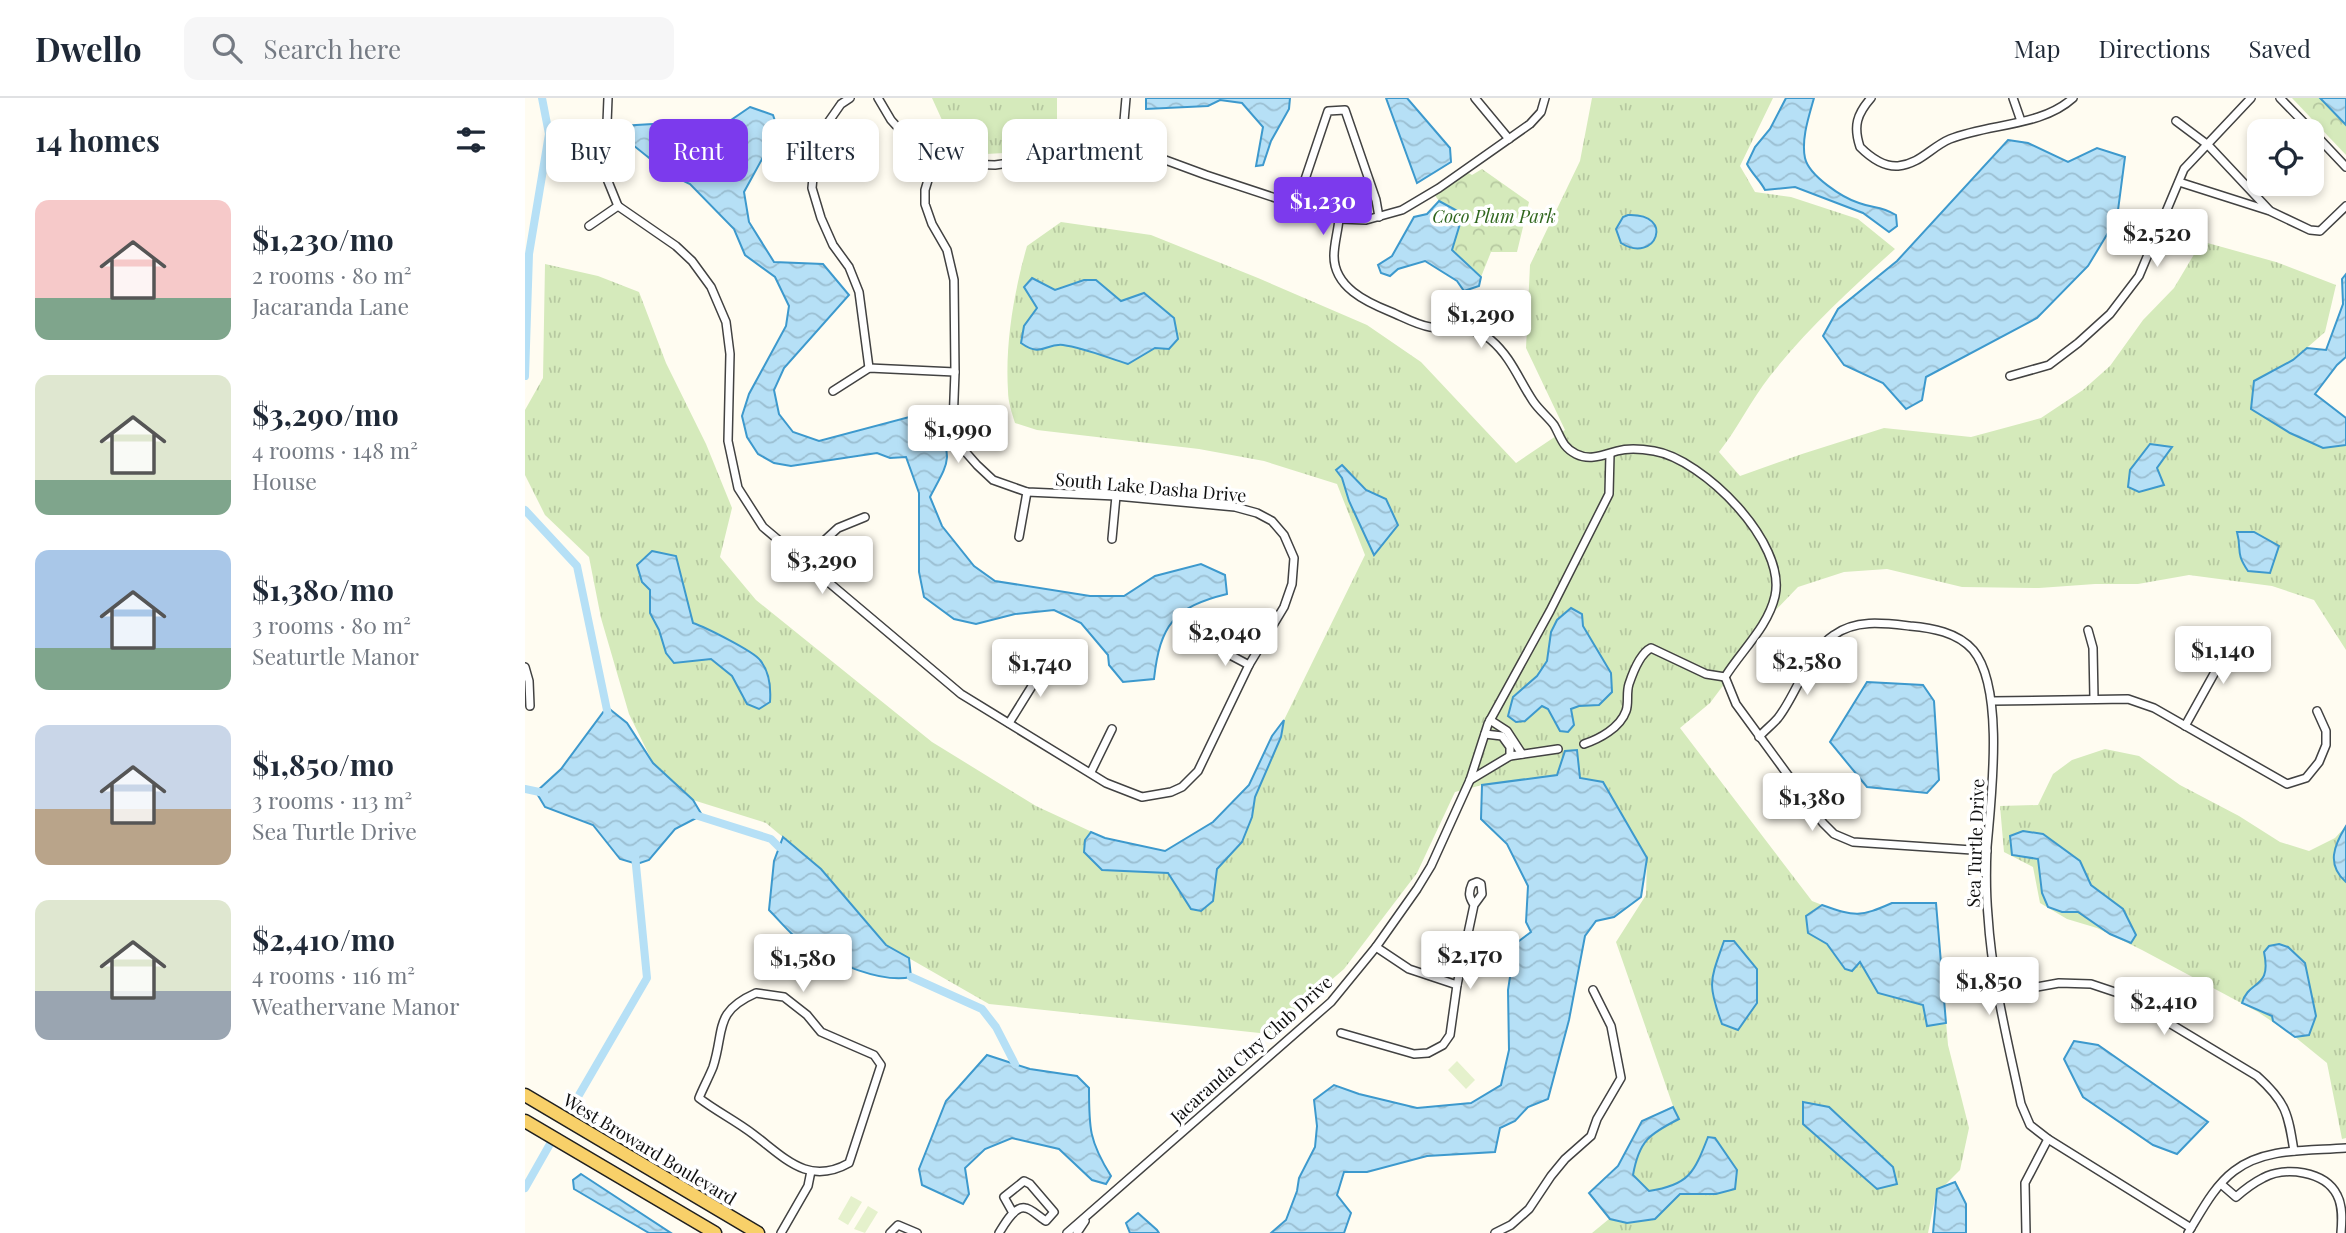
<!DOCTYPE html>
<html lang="en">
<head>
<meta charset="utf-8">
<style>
	:root { --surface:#fff; --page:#f6f6f7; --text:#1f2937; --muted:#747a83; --line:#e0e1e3; --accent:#7c3aed }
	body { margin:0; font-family:"Playfair Display",serif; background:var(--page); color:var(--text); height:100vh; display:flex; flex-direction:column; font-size:26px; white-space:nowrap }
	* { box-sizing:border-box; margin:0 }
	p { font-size:23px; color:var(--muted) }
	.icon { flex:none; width:38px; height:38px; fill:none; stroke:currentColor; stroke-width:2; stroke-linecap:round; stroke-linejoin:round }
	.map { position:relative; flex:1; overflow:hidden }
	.details { display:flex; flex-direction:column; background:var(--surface); width:525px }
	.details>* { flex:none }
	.guide { position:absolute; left:21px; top:21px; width:665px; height:63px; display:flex; gap:14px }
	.fabs { position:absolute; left:1722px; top:21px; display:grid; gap:14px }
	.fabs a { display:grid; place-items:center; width:77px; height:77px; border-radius:14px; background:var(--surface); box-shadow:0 4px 10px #0003; font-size:35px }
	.price { position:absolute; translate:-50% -60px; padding:0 16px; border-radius:7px; background:#fff; color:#222; font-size:23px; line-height:46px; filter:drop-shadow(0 2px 4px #0008) }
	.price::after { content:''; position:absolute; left:50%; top:42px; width:21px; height:16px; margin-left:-10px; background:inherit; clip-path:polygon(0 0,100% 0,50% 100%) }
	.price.selected { background:var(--accent); color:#fff }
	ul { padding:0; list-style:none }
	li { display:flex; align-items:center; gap:21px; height:175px; padding:0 35px }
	li span { display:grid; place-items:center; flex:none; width:196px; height:140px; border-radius:14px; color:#555 }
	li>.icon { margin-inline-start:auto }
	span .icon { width:84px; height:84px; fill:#fffc; stroke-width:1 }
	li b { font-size:30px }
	h2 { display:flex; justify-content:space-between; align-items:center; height:84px; padding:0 35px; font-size:30px }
	.tag { padding:0 24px; border-radius:14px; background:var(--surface); box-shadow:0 4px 10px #0003; font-size:24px; line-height:63px }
	.tag.selected { background:var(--accent); color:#fff }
	header { display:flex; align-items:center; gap:42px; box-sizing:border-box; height:98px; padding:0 35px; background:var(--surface); border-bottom:2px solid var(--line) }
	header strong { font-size:33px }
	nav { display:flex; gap:38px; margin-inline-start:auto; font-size:24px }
	.search { width:490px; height:63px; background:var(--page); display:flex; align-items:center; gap:18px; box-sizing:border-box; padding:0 24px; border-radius:14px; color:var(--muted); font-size:26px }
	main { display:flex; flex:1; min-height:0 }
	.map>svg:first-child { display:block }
	.grass { fill:url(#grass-tufts) }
	.park { fill:url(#park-crowns) }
	.pitch { fill:#e5f1cc }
	.water { fill:url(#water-waves); stroke:#3d99cd; stroke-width:2 }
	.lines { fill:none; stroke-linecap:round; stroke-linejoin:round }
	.canal { stroke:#b6e0f6; stroke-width:8 }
	.street-casing { stroke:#424242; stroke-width:10 }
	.primary-casing { stroke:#202020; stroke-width:15 }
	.street { stroke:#fff; stroke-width:7 }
	.primary { stroke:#f8d069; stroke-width:12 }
	.labels { text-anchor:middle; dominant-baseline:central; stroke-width:7; stroke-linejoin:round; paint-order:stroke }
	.park-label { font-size:18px; font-style:italic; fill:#30671f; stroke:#fff }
	.street-label { font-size:18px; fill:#0f0f0f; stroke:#fff }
</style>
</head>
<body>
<header>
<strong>Dwello</strong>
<div class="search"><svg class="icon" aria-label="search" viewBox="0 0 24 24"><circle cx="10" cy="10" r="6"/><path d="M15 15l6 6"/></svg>Search here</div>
<nav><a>Map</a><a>Directions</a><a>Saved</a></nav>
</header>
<main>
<section class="details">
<h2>14 homes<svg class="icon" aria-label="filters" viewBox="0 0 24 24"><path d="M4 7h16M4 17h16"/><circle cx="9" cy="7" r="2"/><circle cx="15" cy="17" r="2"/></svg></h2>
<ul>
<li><span style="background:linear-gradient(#f6c9c9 70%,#7fa58c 0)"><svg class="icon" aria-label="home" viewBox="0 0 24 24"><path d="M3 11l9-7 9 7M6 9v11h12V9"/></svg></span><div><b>$1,230/mo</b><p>2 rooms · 80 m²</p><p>Jacaranda Lane</p></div></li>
<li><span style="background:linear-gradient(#dfe7d0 75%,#7fa58c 0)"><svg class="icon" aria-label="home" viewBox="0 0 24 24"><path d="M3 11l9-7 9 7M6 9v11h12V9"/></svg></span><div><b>$3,290/mo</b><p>4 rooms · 148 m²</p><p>House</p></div></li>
<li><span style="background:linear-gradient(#a9c7e8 70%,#7fa58c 0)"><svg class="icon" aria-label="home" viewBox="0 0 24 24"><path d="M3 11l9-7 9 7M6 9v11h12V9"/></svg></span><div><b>$1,380/mo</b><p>3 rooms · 80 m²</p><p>Seaturtle Manor</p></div></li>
<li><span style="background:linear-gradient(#c9d6e8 60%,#b9a48a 0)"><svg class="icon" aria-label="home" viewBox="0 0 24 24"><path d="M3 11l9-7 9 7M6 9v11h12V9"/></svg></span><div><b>$1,850/mo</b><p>3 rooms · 113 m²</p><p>Sea Turtle Drive</p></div></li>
<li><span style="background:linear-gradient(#dfe7d0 65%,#9aa5b1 0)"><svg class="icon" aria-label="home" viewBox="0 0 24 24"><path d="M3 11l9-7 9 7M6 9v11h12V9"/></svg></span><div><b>$2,410/mo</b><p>4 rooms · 116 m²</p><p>Weathervane Manor</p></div></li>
</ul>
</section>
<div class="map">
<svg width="1821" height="1135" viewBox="0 0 1821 1135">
	<defs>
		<pattern id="grass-tufts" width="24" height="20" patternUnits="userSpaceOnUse" patternTransform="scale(1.75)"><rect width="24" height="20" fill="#d5eabb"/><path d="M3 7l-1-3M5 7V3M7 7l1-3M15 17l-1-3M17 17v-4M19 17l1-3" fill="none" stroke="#b6c8a0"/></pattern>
		<pattern id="park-crowns" width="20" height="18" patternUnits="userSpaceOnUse" patternTransform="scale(1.75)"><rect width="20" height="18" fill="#d5eabb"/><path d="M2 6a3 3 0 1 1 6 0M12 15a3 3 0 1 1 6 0" fill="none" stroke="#b6c8a0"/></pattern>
		<pattern id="water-waves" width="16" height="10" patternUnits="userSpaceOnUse" patternTransform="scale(1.75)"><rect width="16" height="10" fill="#b6e0f6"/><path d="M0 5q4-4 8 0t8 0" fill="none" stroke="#9bbfd2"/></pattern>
	</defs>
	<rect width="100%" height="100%" fill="#fffcf1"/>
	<!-- grass -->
	<g class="grass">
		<polygon points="407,0 532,0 532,28 513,53 461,56 427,44"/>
		<path d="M1067 0H1248L1215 68 1230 94 1266 99 1333 121 1370 151C1326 191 1282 231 1245 278 1226 302 1213 330 1194 354L1215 378 1277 356 1359 330 1446 339 1516 320 1558 292 1585 268 1618 222 1649 190 1671 153 1679 144 1751 164 1811 187 1800 234 1768 262 1729 283 1798 350 1821 347V552L1789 502 1747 488 1664 477 1613 486H1570L1514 490 1437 489 1362 471 1319 474 1273 489 1242 521 1215 565 1185 605 1155 630 1287 803 1315 814 1339 817 1367 805H1411L1423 947 1444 1030 1435 1072 1411 1096 1403 1135H1067L1084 1121 1064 1095 1093 1068 1117 1023 1148 1008 1091 844 1121 797 1122 760 1055 680 1040 653 1033 677 957 687 930 694 892 775 819 871 744 936 464 906 361 847 296 771 241 725 168 702 128 665 104 616 76 520 64 459 20 417 0 377V312L18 280 20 166 73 178 114 194 141 265 181 346 207 410 195 459 231 502 407 644 511 708 580 740 640 753 688 724 724 687 747 638 759 622 840 457 812 386 739 363 674 351 512 332 490 325C487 315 483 304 483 293 480 245 489 194 502 148L536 124 626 137 733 180 842 227 896 264 991 365 1040 332 1001 250 1005 167 1055 63Z"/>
		<polygon points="1580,651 1614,658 1655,687 1714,718 1755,744 1784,753 1810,740 1821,728 1821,1040 1817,1041 1802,965 1770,939 1733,914 1617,852 1572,830 1542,821 1515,805 1508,769 1479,754 1475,708 1513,707 1528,676 1547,662"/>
	</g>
	<!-- park -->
	<g class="park">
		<polygon points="1767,0 1795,0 1821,27 1821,57"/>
		<polygon points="957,71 1004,104 992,154 966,154 956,179 927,152 938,116 914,103 909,96 942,74 947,77"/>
	</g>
	<!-- pitch -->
	<g class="pitch">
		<polygon points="932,963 950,982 941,991 923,972"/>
		<polygon points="326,1098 337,1104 323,1127 313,1121"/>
		<polygon points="343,1108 353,1114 340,1135 329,1131"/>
	</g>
	<!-- water -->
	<g class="water">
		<polygon points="621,0 765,0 764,11 746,43 738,67 731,68 738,29 717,5 695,2 683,8 621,11"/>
		<polygon points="861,0 882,0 925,50 926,64 892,85"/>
		<path d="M1261 0H1289C1284 18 1276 41 1280 60 1284 78 1318 100 1334 105 1350 111 1354 107 1371 117L1372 128 1364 134 1338 115 1270 89 1240 92C1235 82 1227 76 1222 66L1230 49 1245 31Z"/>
		<polygon points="1795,0 1821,0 1821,27"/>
		<path d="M225 9 248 17 253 32 219 94 224 124 249 164 298 166 324 197 259 270 249 292 254 316 268 334 294 343 388 318 411 326C430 361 422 366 405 399L417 428 449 468 470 483 565 498H599L630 478 676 466 700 477 702 496C649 509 635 527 629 581L598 584 584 567 583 557 556 525 529 512 490 516 451 526 429 521 399 499 394 474V395L381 359 365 360 352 355 266 368 249 365 233 356 222 339 217 318 224 296 261 228 264 208 250 179 220 157 209 131 165 86 144 76 93 35 95 28 161 24 181 33 203 24Z"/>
		<polygon points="1483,42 1503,45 1543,64 1572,50 1600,59 1592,120 1563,168 1512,220 1401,279 1397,302 1381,311 1358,285 1319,267 1298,238 1313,211 1372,163"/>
		<polygon points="914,103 938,116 927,152 956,179 954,188 939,193 932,183 900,163 873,171 865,178 856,175 853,167 867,158 889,119 902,116"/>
		<path d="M1103 117C1151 115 1131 167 1096 145L1091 131 1098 119Z"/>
		<polygon points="1821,176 1821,259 1812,267 1790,296 1821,320 1821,347 1798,350 1765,335 1726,311 1729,283 1768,262 1782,250 1801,252 1818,206 1817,181"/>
		<path d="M507 180 530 192 559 182H571L596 203 619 195 649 220 653 241 644 251 630 250 603 266C583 260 560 250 538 247 520 245 517 260 496 245L499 228 512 210 499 189Z"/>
		<polygon points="1625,346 1647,349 1632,370 1639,387 1614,394 1603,389 1605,372"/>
		<polygon points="817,367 841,392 861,401 873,427 849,457 824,403 817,380 811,372"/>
		<path d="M1712 434H1729L1754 448 1745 475 1723 473C1710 454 1717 453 1712 434Z"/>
		<path d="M127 453 151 458 168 525C180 529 228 553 235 562 244 573 246 590 245 604L234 611 222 606 207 578 186 561 149 565 141 555 134 532 125 515V492L117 484 112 467Z"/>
		<polygon points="1046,510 1057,516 1058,528 1086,575 1087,594 1074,607 1054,608 1046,611 1049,627 1043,634 1035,633 1023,611 1017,608 1000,623 991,624 983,618 988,599 1012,578 1022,563 1026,534 1032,522"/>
		<polygon points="1342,584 1398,587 1409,603 1414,682 1402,695 1342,689 1305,644"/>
		<polygon points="82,609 102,625 128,665 168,702 177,717 150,731 124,762 112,766 95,761 68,727 20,709 11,694 36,671"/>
		<polygon points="759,622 756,639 730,699 727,719 717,744 692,771 688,803 676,813 666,811 643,775 577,772 559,754 560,742 566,734 580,740 640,753 688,724 724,687 747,638"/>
		<polygon points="1052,652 1055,680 1078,684 1122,760 1116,799 1089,819 1071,823 1060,838 1044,922 1023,1001 1003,1009 990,1023 975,1030 970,1054 902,1058 842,1074 819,1074 812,1097 826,1115 819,1135 746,1135 761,1122 772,1093 774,1080 790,1049 792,1028 789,1002 809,987 834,996 892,1010 946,1005 976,987 984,952 983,892 990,846 1006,834 1001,824 1003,788 982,746 956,721 957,687 1032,677 1040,653"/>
		<path d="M1821 728V784C1801 767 1809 747 1821 728Z"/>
		<polygon points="1498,733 1518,736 1555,763 1566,787 1598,811 1611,837 1606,845 1585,836 1553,814 1537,814 1523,809 1517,795 1513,761 1487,757 1485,738"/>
		<path d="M258 739 296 771 361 847 384 860 386 879C357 886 309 864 284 850 269 841 256 824 244 812L249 763Z"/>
		<path d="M1367 805H1411L1421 925 1402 928 1398 907 1353 895 1335 864 1327 873 1320 871 1302 846 1283 835 1281 818 1297 807C1331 819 1335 819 1367 805Z"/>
		<path d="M1199 843H1209L1232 871V905L1213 932 1197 926C1182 885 1185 883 1199 843Z"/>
		<path d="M1754 846 1763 849 1780 865 1791 918 1784 937 1770 939 1748 923 1747 918 1717 905C1724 881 1747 892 1739 854L1744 848Z"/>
		<polygon points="1549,943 1573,947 1683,1024 1652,1056 1628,1047 1558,999 1539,961"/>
		<path d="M462 957 505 971 552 978 564 990C564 1030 564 1043 586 1078L581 1086 567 1082 534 1051 487 1040 460 1051 440 1070 444 1096 438 1106 397 1087 394 1071 421 1003Z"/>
		<polygon points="1278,1004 1304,1009 1368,1069 1372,1086 1352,1091 1278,1026"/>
		<path d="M1148 1009 1154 1021C1124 1036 1114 1043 1108 1077L1124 1093C1164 1087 1169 1075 1183 1039L1190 1040 1212 1072 1210 1091 1191 1096H1155L1130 1121 1102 1125 1085 1121 1064 1095 1093 1068 1117 1023Z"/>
		<polygon points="56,1076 146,1135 124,1135 49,1091 48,1082"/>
		<polygon points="1430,1084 1441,1106 1441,1135 1408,1135 1412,1091"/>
		<polygon points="613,1115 632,1132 634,1135 605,1135 601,1125"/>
	</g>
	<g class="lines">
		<!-- canal -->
		<g class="canal">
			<polyline points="0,278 4,156 24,36 17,0"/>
			<polyline points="0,412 52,468 83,617"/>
			<polyline points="0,691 19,695"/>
			<polyline points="167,716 246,741 254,749"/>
			<polyline points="386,879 457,911 471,929 490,966"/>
			<polyline points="47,1009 122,880 110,757"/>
			<polyline points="0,1090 25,1046"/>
		</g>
		<!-- street casing -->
		<g class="street-casing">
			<g id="street">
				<polyline points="83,0 80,76 93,108"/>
				<polyline points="325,0 316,6 302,26 290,58 287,90 296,120 308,147 324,169 334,194 344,270"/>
				<polyline points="353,0 366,22 384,42 410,59 439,66 470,67 533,58 597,46 681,77 814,121 841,122 877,112 914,90 1005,26 1016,14 1020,0"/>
				<polyline points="950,0 984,41"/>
				<path d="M1346 0C1332 16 1328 28 1335 49 1345 59 1358 69 1373 68 1395 66 1406 49 1425 41 1465 25 1516 29 1548 0"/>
				<polyline points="1488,0 1496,23"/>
				<polyline points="1755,0 1787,33"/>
				<polyline points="1651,23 1683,47 1744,112"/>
				<polyline points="1787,33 1821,69"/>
				<polyline points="597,46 601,0"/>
				<polyline points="1654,84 1745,113 1785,132 1795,133 1821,108"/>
				<polyline points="93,108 151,148 167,163 186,189 201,224 205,256 203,343 213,390 238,429 436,596 581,685 617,699 646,694 657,689 673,673 724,567 759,509 767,486 769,460 759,437 747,423 732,415 710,409 591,398 502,394 468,382 452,367 437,350 428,327 430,274 429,182 422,152 407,126 400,106 400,92 410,59"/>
				<polyline points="771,108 803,13 820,12 851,102 854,119"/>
				<path d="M814 121C813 133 809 146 809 158 809 189 841 204 866 214 878 219 892 227 905 229 926 232 949 227 966 242 986 259 994 282 1008 303 1014 312 1023 319 1029 327 1036 339 1037 349 1051 356 1065 363 1078 357 1092 353 1103 350 1117 351 1129 353 1178 361 1262 445 1250 498 1243 529 1216 553 1200 579L1181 576 1126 550C1116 555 1108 574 1104 586 1101 595 1104 605 1101 613 1095 630 1074 641 1059 646"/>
				<polyline points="64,128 93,108"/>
				<polyline points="1485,278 1524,267 1553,245 1585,216 1614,178 1659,71 1726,0"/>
				<polyline points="308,293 344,270 430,274"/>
				<polyline points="494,439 502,394"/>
				<polyline points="587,441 591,398"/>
				<polyline points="277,463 313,430 340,419"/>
				<polyline points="1563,532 1568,550 1569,601"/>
				<polyline points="688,548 724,567"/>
				<polyline points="0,569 4,583 5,608"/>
				<polyline points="1200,579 1211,606 1298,725 1309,736 1328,744 1462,753"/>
				<polyline points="1467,603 1603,601 1629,610 1762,686 1781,680 1794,664 1801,647 1801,633 1792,613"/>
				<polyline points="965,622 982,633 997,656"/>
				<polyline points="484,625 512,580 514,564"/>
				<polyline points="1660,628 1700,556 1703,537"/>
				<polyline points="960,636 977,638 985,649 985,658"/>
				<path d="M1234 639C1240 632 1247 627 1253 620 1272 596 1283 554 1309 537 1331 521 1359 525 1385 528 1407 530 1432 534 1448 552 1480 590 1466 701 1462 749 1461 772 1461 796 1463 818 1467 882 1483 944 1496 1006L1505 1027 1523 1041 1666 1130"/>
				<polyline points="566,674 587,631"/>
				<polyline points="945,682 985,658 1033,651"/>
				<polyline points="851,849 884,871 932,887"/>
				<path d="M231 895 259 899 282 917 296 934 349 957 356 967 324 1065C283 1088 260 1060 228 1036 211 1023 191 1013 174 1000 178 990 184 979 188 969 200 932 188 914 231 895Z"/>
				<path d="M1473 896 1534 885 1566 886 1596 896 1732 978C1761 1004 1763 1015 1769 1053"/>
				<path d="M816 935 889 956 903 955 918 947 925 937 932 887 949 807 957 796 956 786 952 784 947 786C943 795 944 799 949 807"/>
				<path d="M1696 1086 1711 1099C1719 1092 1728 1085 1738 1080 1760 1068 1800 1073 1812 1097 1818 1108 1817 1123 1816 1135"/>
				<polyline points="256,1135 283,1088 286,1073"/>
				<polyline points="365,1135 373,1127 392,1135"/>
				<path d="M474 1135C479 1127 489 1108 500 1110 506 1110 515 1120 521 1123L529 1114 505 1086 499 1083 479 1099 488 1115"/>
				<polyline points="542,1135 806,904 851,849 892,791 906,768 945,682 963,626 1025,513 1084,396 1085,356"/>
				<polyline points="552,1135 560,1123"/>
				<polyline points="970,1135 986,1127 1004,1111 1026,1078 1040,1061 1066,1038 1072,1021 1096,980 1086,928 1068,892"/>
				<polyline points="1501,1135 1500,1085 1523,1041"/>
				<path d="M1663 1135C1676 1114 1689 1088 1709 1073 1740 1049 1785 1053 1821 1050"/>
			</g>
		</g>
		<!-- primary casing -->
		<g class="primary-casing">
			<g id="primary">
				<polyline points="0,997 233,1135"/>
				<polyline points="0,1023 190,1135"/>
			</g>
		</g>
		<!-- street -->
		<use href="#street" class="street"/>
		<!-- primary -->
		<use href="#primary" class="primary"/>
	</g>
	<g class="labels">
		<!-- park labels -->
		<g class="park-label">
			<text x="969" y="118">Coco Plum Park</text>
		</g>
		<!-- street labels -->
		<g class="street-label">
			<text transform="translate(626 389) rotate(5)">South Lake Dasha Drive</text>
			<text transform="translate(1450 745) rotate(-88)">Sea Turtle Drive</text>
			<text transform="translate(726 951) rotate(-42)">Jacaranda Ctry Club Drive</text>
			<text transform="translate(125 1051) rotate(31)">West Broward Boulevard</text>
		</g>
	</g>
</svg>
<div class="fabs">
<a><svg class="icon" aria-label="locate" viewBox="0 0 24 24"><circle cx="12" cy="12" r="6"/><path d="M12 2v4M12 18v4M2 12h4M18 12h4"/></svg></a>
</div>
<b class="price selected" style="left:798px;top:139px">$1,230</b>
<b class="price" style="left:1632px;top:171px">$2,520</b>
<b class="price" style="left:956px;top:252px">$1,290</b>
<b class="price" style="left:433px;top:367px">$1,990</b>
<b class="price" style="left:297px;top:498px">$3,290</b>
<b class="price" style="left:700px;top:570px">$2,040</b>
<b class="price" style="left:1698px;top:588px">$1,140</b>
<b class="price" style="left:1282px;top:599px">$2,580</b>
<b class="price" style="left:515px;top:601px">$1,740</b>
<b class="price" style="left:1287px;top:735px">$1,380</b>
<b class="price" style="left:945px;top:893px">$2,170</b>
<b class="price" style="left:278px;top:896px">$1,580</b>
<b class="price" style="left:1464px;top:919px">$1,850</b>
<b class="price" style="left:1639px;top:939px">$2,410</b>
<div class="guide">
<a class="tag">Buy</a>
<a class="tag selected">Rent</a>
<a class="tag">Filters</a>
<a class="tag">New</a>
<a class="tag">Apartment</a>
</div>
</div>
</main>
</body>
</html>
